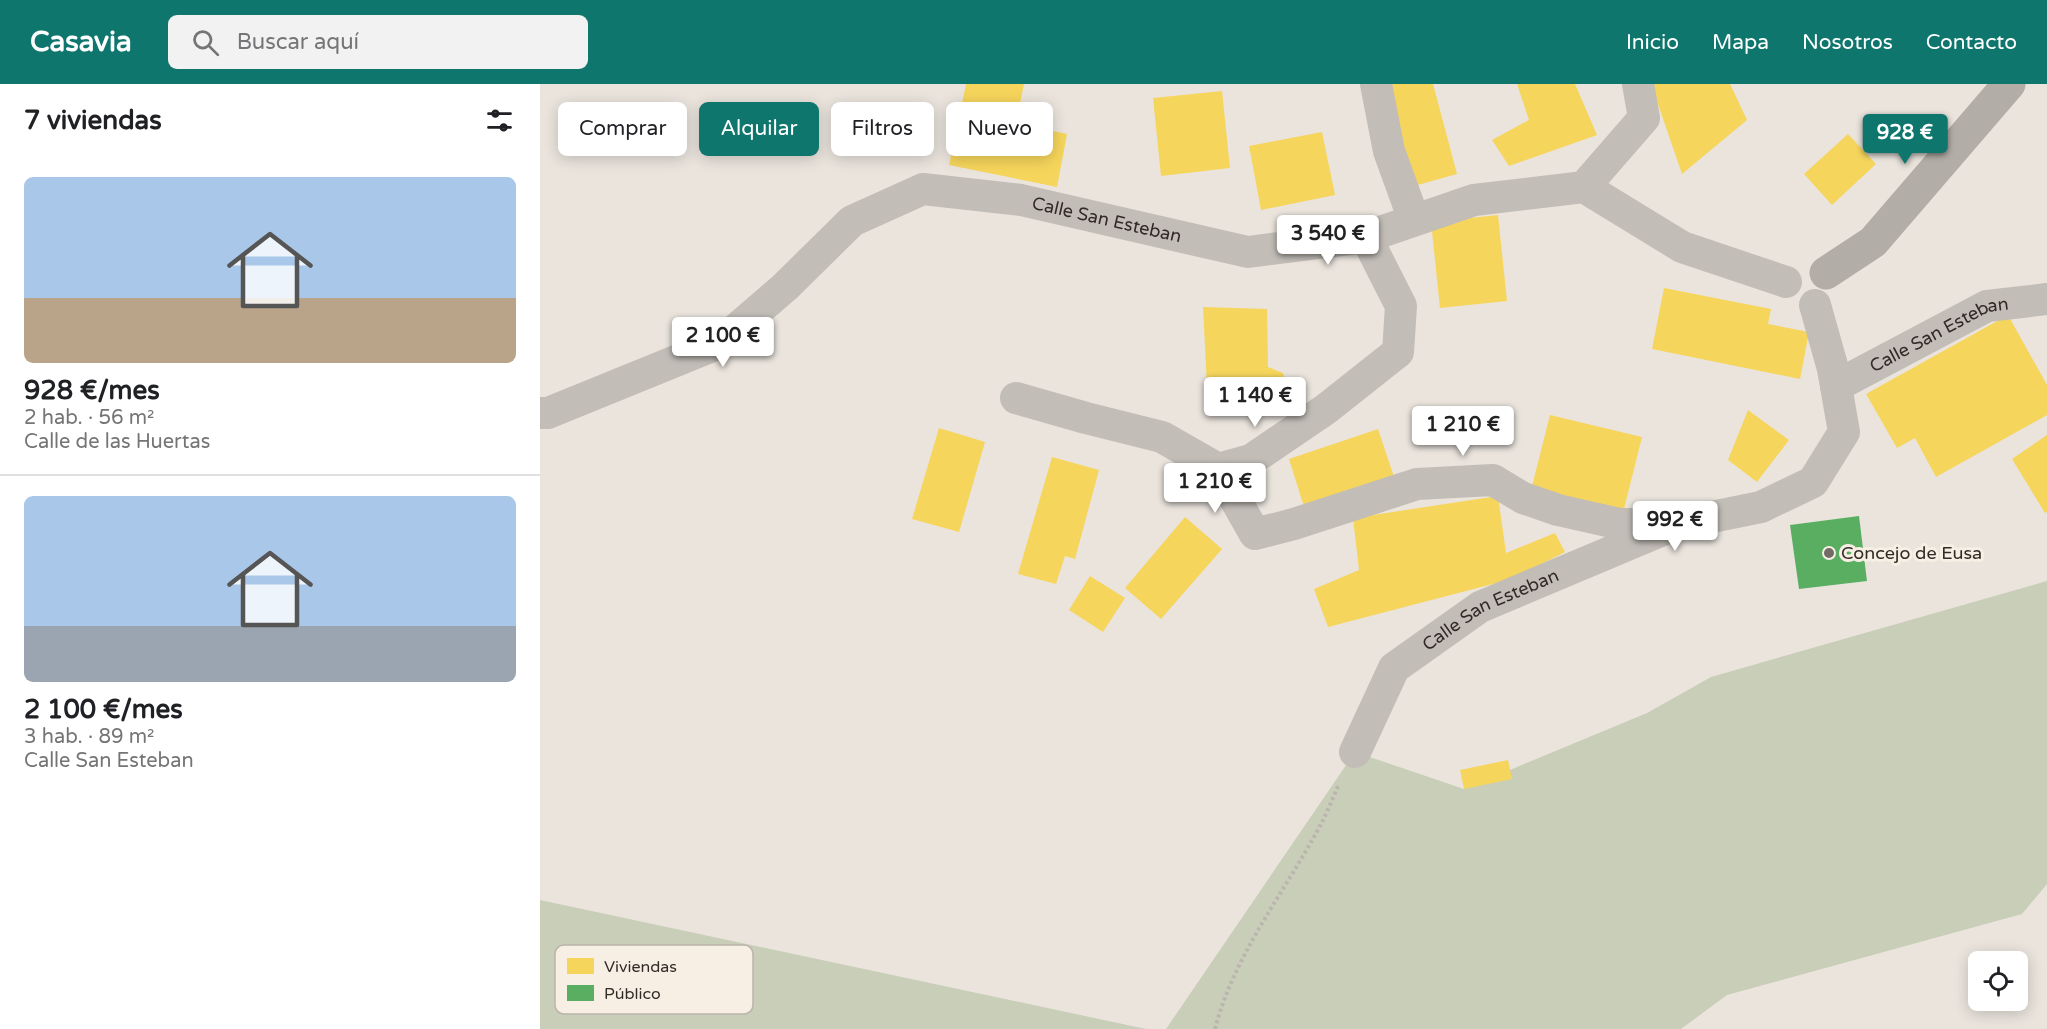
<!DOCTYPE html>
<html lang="es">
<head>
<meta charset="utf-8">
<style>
	:root { --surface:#fff; --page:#f2f2f2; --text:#202124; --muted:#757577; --line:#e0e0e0; --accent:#0f766e }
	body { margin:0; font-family:"Varela Round",sans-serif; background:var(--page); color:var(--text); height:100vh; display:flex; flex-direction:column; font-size:22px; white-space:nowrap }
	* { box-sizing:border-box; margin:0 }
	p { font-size:20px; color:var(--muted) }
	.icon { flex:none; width:33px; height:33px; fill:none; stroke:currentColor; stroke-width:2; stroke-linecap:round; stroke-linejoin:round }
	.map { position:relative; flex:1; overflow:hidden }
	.panel { display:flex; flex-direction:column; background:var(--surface); width:540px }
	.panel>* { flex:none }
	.banner { position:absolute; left:18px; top:18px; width:570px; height:54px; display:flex; gap:12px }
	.controls { position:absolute; left:1428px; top:867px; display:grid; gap:12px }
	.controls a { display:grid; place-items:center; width:60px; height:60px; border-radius:9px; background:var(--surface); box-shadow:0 3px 15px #0003; font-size:30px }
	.price { position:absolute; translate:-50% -51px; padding:0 14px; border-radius:6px; background:#fff; color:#222; font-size:20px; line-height:39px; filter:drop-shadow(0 2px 3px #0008) }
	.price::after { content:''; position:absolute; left:50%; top:36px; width:18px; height:14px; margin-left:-9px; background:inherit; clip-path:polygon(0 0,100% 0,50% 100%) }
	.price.current { background:var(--accent); color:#fff }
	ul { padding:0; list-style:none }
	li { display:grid; align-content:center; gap:12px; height:318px; padding:0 24px }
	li+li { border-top:2px solid var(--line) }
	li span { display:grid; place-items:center; height:186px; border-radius:9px; color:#555 }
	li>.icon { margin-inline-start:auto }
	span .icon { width:108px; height:108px; fill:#fffc; stroke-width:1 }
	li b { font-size:26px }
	h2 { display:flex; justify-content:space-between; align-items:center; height:72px; padding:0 24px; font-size:26px }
	.pill { padding:0 21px; border-radius:9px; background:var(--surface); box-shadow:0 3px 15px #0003; font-size:21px; line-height:54px }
	.pill.current { background:var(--accent); color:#fff }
	header { display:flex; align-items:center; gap:36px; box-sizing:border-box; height:84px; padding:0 30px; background:var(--accent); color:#fff }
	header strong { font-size:28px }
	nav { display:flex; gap:33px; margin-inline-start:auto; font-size:21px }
	.search { width:420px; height:54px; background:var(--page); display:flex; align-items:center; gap:15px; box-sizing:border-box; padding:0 21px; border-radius:9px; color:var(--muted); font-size:22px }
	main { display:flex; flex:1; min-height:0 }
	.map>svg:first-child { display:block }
	.green { fill:#c9ceb8 }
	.homes { fill:#f6d55c }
	.public { fill:#5aae61 }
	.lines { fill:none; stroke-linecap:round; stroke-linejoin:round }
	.path { stroke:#bbb5af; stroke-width:4; stroke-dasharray:3 3; stroke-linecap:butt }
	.street { stroke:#c2bdb7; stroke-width:32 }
	.secondary { stroke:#b3ada7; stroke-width:33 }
	.poi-dot { fill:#726b66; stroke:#f7efe4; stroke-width:2 }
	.labels { text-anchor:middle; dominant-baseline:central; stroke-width:6; stroke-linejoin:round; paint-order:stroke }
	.street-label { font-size:18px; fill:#322a26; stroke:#f7efe4 }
	.poi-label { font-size:18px; fill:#322a26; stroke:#f7efe4; text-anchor:start }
	.key { fill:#f7efe4; stroke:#bcb4ab; stroke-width:1.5 }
	.key-label { font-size:16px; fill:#322a26 }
</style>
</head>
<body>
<header>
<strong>Casavia</strong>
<div class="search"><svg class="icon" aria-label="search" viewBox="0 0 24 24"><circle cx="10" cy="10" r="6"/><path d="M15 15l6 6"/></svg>Buscar aquí</div>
<nav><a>Inicio</a><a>Mapa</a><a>Nosotros</a><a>Contacto</a></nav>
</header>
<main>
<section class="panel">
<h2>7 viviendas<svg class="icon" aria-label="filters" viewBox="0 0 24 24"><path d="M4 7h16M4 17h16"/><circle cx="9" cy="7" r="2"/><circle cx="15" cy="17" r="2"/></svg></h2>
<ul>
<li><span style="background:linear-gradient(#a9c7e8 65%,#b9a48a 0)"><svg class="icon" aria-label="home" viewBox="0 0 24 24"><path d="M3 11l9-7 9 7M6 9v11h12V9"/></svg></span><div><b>928 €/mes</b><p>2 hab. · 56 m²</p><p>Calle de las Huertas</p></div></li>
<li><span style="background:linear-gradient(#a9c7e8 70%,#9aa5b1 0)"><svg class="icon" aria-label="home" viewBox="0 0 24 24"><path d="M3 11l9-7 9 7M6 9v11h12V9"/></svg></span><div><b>2 100 €/mes</b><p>3 hab. · 89 m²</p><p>Calle San Esteban</p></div></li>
</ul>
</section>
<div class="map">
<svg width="1507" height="945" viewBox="0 0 1507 945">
	<rect width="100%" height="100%" fill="#eae4dd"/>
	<!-- green -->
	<g class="green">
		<polygon points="1507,497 1507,800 1482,830 1187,911 1141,945 626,945 815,668 924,705 1107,629 1171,593"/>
		<polygon points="0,816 606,945 0,945"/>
	</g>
	<!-- homes -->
	<g class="homes">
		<polygon points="426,0 484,0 476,39 527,50 517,103 409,81"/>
		<polygon points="847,0 893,0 917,90 874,102"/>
		<polygon points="977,0 1035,0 1057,51 969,82 952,56 989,36"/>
		<polygon points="1111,0 1190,0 1207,36 1142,90"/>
		<polygon points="682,7 690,84 621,92 613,14"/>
		<polygon points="782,48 795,111 721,126 709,62"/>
		<polygon points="1308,50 1336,80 1292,121 1264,90"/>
		<polygon points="958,131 967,217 900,224 891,138"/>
		<polygon points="1124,204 1231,225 1228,240 1269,248 1260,295 1112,265"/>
		<polygon points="663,223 727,225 728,283 743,289 748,312 715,332 695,303 667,303"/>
		<polygon points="1468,231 1507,301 1507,331 1396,393 1375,354 1357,364 1326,310"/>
		<polygon points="1208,326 1249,356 1217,398 1188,376"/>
		<polygon points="1010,331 1102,353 1083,429 991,406"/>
		<polygon points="399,344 445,358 419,448 372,435"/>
		<polygon points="838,345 855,396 765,426 749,375"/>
		<polygon points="1507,351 1507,428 1505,429 1472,375"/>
		<polygon points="512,373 559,386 535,475 525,472 516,500 478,490"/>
		<polygon points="958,412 966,469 1015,449 1025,468 972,495 788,543 774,505 819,486 813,434"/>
		<polygon points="645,433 682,465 621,535 585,504"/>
		<polygon points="550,492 585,514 563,548 529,526"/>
		<polygon points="968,676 972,695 924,705 920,686"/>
	</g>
	<!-- public -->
	<polygon class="public" points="1319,432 1327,497 1259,505 1250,441"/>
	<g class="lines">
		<!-- path -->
		<path class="path" d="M675 945C694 871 744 809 780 742 787 729 793 714 799 700"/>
		<!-- street -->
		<g class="street">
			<polyline points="836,0 849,67 874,136"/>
			<polyline points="1044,103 1104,34 1098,0"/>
			<path id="s1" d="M1296 302 1447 222 1507 215"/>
			<polyline points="476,314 546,334 622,353 678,385 711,376 786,325 858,268 861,222 826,153"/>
			<path id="s2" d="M0 329H8L180 259 245 203 312 137 383 105 481 116 708 168 826 153 934 116 1044 103 1142 163 1246 198"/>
			<polyline points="678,385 715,450 754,440 877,400 953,396 983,414 1018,426 1080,440 1124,440"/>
			<path id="s3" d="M815 668 854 584 940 523 1137 440 1221 423 1273 398 1304 348 1293 285 1275 221"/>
		</g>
		<!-- secondary -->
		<polyline class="secondary" points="1286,189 1333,158 1469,0"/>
	</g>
	<!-- markers -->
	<circle class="poi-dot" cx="1289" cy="469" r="6"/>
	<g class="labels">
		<!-- street labels -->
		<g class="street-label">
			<text stroke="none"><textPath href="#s2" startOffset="638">Calle San Esteban</textPath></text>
			<text stroke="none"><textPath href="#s1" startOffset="116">Calle San Esteban</textPath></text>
			<text stroke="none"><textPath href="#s3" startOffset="206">Calle San Esteban</textPath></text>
		</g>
		<!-- poi labels -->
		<g class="poi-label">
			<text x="1301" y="469">Concejo de Eusa</text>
		</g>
	</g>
	<!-- legend -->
	<rect x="15" y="861" width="198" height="69" rx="9" class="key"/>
	<rect x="27" y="874" width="27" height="16" fill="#f6d55c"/>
	<rect x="27" y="901" width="27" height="16" fill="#5aae61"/>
	<g class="key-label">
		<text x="64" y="888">Viviendas</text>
		<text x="64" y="915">Público</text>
	</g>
</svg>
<div class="controls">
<a><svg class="icon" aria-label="locate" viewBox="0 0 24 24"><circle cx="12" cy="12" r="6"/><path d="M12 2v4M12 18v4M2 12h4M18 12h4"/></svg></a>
</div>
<b class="price current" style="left:1365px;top:81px">928 €</b>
<b class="price" style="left:788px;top:182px">3 540 €</b>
<b class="price" style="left:183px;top:284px">2 100 €</b>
<b class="price" style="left:715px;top:344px">1 140 €</b>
<b class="price" style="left:923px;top:373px">1 210 €</b>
<b class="price" style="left:675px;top:430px">1 210 €</b>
<b class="price" style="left:1135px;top:468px">992 €</b>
<div class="banner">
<a class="pill">Comprar</a>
<a class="pill current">Alquilar</a>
<a class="pill">Filtros</a>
<a class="pill">Nuevo</a>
</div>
</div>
</main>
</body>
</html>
